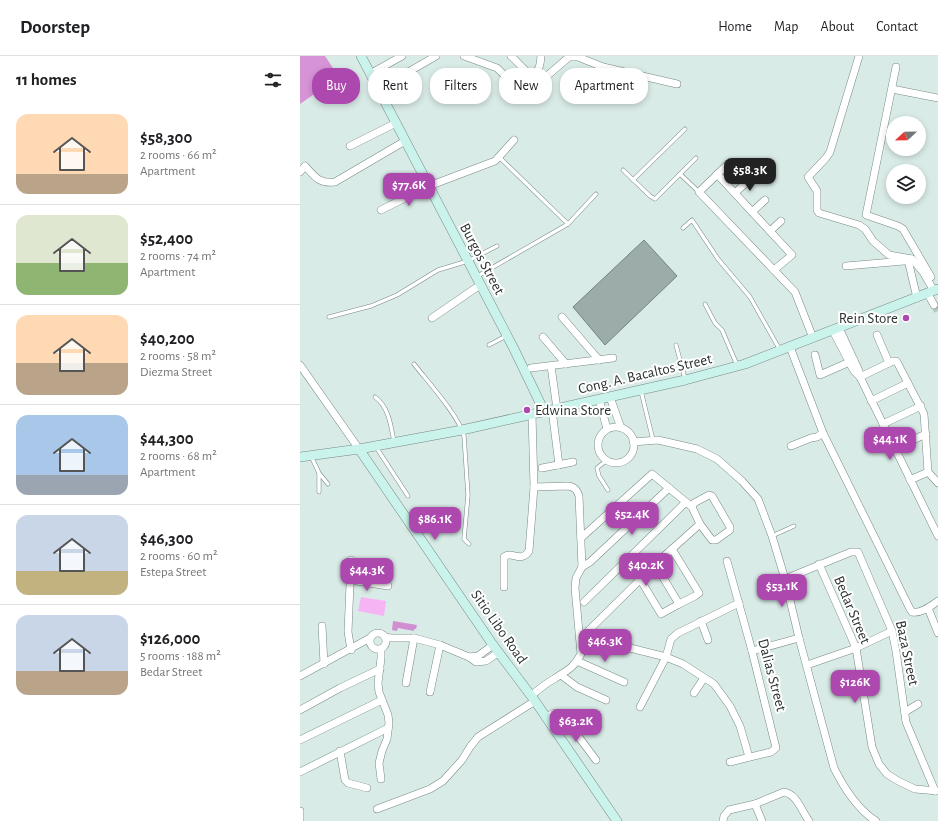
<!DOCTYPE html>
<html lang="en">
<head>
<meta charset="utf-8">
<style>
	:root { --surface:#fff; --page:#f6f6f6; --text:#202124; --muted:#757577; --line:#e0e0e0; --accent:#ac48ae }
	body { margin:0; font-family:"Alegreya Sans",sans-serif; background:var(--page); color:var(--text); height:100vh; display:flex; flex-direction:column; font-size:15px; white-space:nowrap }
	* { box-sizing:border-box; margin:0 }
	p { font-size:13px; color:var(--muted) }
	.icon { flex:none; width:22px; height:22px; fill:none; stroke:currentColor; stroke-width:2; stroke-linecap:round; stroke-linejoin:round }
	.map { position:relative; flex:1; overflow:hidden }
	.sheet { display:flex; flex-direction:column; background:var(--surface); width:300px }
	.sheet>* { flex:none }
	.hud { position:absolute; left:12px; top:12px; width:380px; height:36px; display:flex; gap:8px }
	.needle { width:26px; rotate:248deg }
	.buttons { position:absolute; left:586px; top:60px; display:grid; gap:8px }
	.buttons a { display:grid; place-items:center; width:40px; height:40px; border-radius:50%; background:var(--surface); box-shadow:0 2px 6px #0003; font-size:20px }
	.price { position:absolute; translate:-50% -34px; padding:0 9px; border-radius:8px; background:var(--accent); color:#fff; font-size:13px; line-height:26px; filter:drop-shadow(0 1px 2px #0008) }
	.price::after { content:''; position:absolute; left:50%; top:24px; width:12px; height:9px; margin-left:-6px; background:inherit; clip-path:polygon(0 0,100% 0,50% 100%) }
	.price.active { background:#222; color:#fff }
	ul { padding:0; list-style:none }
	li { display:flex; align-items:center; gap:12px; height:100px; padding:0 16px }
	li+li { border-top:1px solid var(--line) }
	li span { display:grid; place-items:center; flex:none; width:112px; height:80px; border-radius:12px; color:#555 }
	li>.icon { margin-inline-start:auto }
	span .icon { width:48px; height:48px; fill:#fffc; stroke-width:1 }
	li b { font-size:17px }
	h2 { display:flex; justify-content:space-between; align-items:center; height:48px; padding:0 16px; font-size:17px }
	.pill { padding:0 14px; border-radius:16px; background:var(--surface); box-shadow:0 2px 6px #0003; font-size:14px; line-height:36px }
	.pill.active { background:var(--accent); color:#fff }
	header { display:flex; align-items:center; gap:24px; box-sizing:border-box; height:56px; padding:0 20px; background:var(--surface); border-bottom:1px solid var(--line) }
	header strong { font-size:19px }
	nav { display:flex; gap:22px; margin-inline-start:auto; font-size:14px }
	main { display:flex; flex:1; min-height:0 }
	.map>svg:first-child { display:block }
	.green { fill:#f6b4f5 }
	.forest { fill:#d693d6 }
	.water { fill:#d18fd1 }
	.building { fill:#9cada9; stroke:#748480 }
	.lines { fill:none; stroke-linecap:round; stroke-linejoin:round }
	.street-tunnel { stroke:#b6c6c2; stroke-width:7; stroke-dasharray:7 3.5; stroke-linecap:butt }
	.lane-casing { stroke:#788985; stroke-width:4.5 }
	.street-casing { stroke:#788985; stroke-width:8 }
	.secondary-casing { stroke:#788985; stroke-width:10 }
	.lane { stroke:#fff; stroke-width:3.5 }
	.street { stroke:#fff; stroke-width:7 }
	.secondary { stroke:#caf3ec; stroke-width:9 }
	.poi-dot { fill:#ac48ae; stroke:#fff; stroke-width:1.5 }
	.labels { text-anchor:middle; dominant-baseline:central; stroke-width:4; stroke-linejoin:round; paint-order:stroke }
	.street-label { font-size:15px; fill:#2b3230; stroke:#fff }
	.poi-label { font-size:15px; fill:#2b3230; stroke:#fff; text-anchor:end }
</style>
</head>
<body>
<header>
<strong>Doorstep</strong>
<nav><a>Home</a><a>Map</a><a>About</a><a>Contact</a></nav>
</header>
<main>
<section class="sheet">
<h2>11 homes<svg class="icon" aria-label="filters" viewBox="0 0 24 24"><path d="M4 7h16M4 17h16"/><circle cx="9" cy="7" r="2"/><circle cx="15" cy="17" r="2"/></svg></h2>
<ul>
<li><span style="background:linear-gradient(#ffd9b3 75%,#b9a48a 0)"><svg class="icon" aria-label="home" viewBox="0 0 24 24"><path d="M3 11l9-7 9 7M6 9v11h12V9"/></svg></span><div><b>$58,300</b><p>2 rooms · 66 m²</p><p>Apartment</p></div></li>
<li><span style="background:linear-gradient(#dfe7d0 60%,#8fb573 0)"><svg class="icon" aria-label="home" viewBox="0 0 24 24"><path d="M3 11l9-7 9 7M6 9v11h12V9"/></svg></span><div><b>$52,400</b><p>2 rooms · 74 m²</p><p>Apartment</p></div></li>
<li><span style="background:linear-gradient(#ffd9b3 60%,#b9a48a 0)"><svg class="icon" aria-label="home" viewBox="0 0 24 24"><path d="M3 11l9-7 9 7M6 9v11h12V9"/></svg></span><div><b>$40,200</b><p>2 rooms · 58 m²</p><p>Diezma Street</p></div></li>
<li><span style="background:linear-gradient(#a9c7e8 75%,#9aa5b1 0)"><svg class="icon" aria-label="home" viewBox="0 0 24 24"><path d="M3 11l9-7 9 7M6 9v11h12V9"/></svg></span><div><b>$44,300</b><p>2 rooms · 68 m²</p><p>Apartment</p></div></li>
<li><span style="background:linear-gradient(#c9d6e8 70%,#c2b280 0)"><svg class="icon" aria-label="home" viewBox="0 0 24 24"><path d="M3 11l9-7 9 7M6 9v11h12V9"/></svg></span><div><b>$46,300</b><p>2 rooms · 60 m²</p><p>Estepa Street</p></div></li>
<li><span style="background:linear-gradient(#c9d6e8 70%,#b9a48a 0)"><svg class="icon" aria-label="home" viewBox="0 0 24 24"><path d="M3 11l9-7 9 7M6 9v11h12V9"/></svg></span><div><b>$126,000</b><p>5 rooms · 188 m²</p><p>Bedar Street</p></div></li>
</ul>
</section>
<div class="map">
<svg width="638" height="765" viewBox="0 0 638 765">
	<rect width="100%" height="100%" fill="#d9ebe7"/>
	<!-- green -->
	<polygon class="green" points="61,541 86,545 84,560 58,555"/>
	<!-- forest -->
	<polygon class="forest" points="0,0 25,0 39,21 0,48"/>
	<!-- water -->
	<polygon class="water" points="93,565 117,569 116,573 114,573 114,575 98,572 97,575 92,574"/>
	<!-- building -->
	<polygon class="building" points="344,184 377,220 305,289 273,251"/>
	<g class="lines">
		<!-- street-tunnel -->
		<polyline class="street-tunnel" points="634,249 638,256"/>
		<!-- lane casing -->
		<g class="lane-casing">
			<g id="lane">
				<polyline points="199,101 268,168"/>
				<polyline points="323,114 350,140 355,143 396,102"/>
				<polyline points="380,118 399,136"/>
				<polyline points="333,124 385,73"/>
				<polyline points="383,172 392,164 418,203 450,241 480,294"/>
				<polyline points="176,221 268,168 296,138"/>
				<polyline points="405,248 415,267 422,274 437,309"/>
				<polyline points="29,261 71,250 97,239 138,214 168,205 197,190"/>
				<polyline points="189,289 206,280"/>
				<polyline points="376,289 385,323"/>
				<path d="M114 308C128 326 159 360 164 380L168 439 164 483 169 488"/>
				<polyline points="341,335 353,384"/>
				<path d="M75 341C89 351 91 370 94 386"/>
				<polyline points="76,391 108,440"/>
				<polyline points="11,400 19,417 28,428"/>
				<polyline points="307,404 297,412 299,420 308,434"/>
				<polyline points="19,418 19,436"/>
				<polyline points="472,480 494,470"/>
			</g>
		</g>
		<!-- street casing -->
		<g class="street-casing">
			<g id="street">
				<polyline points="164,0 197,12 223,37 227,37 269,1 278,1 303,11 377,28"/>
				<path d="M211 0 231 20C240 14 240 10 241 0"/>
				<polyline points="559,0 530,96 526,102 508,121 517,135 517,154 519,157 559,169 565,173 573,185 589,199 612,203 623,216 634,235"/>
				<polyline points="596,11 566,159 598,170 603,173 631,221"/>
				<polyline points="70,18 102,0"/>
				<polyline points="79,33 136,0"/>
				<polyline points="592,33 638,42"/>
				<polyline points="50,90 96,67"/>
				<polyline points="428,108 399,136 495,236 513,282"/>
				<path d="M0 116 5 110C15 121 19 128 35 126L105 85"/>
				<polyline points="417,118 492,199 474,214"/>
				<polyline points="435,137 452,121"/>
				<polyline points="81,154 129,130 195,105 214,84"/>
				<polyline points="452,156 465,144"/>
				<polyline points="470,175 481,165"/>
				<polyline points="612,203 608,204 617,242"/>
				<polyline points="546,210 604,205"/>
				<polyline points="628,238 634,249"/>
				<polyline points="262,261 299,304"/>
				<polyline points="132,262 180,229"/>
				<polyline points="539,272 559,315 560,321"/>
				<polyline points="533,275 554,315 560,321 638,480"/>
				<polyline points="577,279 589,307"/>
				<polyline points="243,281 266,308"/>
				<path d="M490 291 523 377 610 553 612 556C621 558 631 550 638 545"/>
				<polyline points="515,299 520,319 554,304"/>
				<polyline points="0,309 59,393"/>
				<polyline points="251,310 257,353"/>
				<polyline points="231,312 313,302"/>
				<polyline points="560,321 593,305 596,305 597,306 624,358 628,416 638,427"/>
				<polyline points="310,341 321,372"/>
				<polyline points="299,343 307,373"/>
				<polyline points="571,345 608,327"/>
				<polyline points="252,354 259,409"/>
				<polyline points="583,368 621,350"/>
				<circle cx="316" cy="389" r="18"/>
				<path d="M333 386 358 384 397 393 417 403 442 425 458 443 472 480 485 523 499 582 534 712C544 732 557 753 576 765"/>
				<polyline points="491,390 511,382 517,381 523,377"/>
				<polyline points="595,392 626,378"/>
				<polyline points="242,412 273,406"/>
				<polyline points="610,424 628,416"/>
				<polyline points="281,482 352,418 392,451 400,468 412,484 416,484 430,474 430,471 412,440 409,439 394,447 392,451"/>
				<polyline points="372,493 399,537 395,540 379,548"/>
				<polyline points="427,505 452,595 476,692 471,696 430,706"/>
				<polyline points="519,508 556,592 572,691 579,708 587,718 598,725 615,733 638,735"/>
				<polyline points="282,511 290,506 369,432"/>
				<polyline points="340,523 361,558 379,548 355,508"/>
				<polyline points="485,523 551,496 558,496 592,575 596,595 606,666 635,735"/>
				<polyline points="50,524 88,530"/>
				<path d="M204 531V501C212 494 220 508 229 495L234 431 232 358"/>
				<polyline points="284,546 386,446"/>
				<polyline points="628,552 638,577"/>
				<polyline points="401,565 408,584"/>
				<polyline points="22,570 24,608"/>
				<circle cx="78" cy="585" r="8"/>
				<polyline points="85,581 91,582 114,582 140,589 169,601 176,606 186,605 199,596"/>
				<polyline points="280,583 363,501 400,468"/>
				<polyline points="326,591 366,601 383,608 414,628 430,650 440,670 449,701"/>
				<polyline points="81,593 81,602 78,627 79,636 88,659 89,667 87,683 82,695 79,707 81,723"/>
				<polyline points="51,594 48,576 51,504"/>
				<polyline points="452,595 499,582"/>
				<polyline points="169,601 178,600 193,589"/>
				<polyline points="277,605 324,626"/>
				<polyline points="507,609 556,592 592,575"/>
				<polyline points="261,619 277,631 306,644"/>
				<polyline points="0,620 70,582"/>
				<polyline points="106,627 114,582"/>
				<polyline points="130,636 140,589"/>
				<polyline points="394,637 404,622"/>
				<path d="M231 640C238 634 246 627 254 623 267 614 273 613 281 598L275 532 276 522 282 511 279 440C277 434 275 431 268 430L234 431"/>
				<polyline points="340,651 366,601 371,583 378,577 439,547"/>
				<polyline points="0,654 40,632 80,613"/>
				<polyline points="605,656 618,648"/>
				<polyline points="246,661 254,657 263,660 296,704"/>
				<polyline points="0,684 82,644"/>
				<polyline points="40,695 45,724 48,727 67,732"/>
				<polyline points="0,716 88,672"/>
				<polyline points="455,748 462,765"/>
				<polyline points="77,753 130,733 143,725 162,704 170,691 178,681 235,645"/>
				<polyline points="0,755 0,764"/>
				<path d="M423 765 424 760 429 754 455 748 484 736C497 738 502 756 509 765"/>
			</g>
		</g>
		<!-- secondary casing -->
		<g class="secondary-casing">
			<g id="secondary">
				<polyline points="61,0 214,293 244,355"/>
				<polyline points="59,393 193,589 235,645 317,765"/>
				<polyline points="0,401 59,393 162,374 385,324 445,308 638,233"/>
			</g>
		</g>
		<!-- lane -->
		<use href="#lane" class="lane"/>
		<!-- street -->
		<use href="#street" class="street"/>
		<!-- secondary -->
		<use href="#secondary" class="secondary"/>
	</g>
	<!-- markers -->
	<g class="poi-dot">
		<circle cx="606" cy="262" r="4"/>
		<circle cx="227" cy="354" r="4"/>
	</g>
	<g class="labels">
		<!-- street labels -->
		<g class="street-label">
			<text transform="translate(182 203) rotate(62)">Burgos Street</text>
			<text transform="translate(345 318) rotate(-13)">Cong. A. Bacaltos Street</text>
			<text transform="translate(552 554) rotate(67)">Bedar Street</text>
			<text transform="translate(199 571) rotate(55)">Sitio Libo Road</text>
			<text transform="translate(607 597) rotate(78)">Baza Street</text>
			<text transform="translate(472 619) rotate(75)">Dalias Street</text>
		</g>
		<!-- poi labels -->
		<g class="poi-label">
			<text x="598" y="262">Rein Store</text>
			<text x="235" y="354" text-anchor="start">Edwina Store</text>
		</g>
	</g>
</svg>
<div class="buttons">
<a><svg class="needle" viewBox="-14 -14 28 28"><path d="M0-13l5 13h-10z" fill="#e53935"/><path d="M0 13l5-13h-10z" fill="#757577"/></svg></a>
<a><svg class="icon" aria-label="layers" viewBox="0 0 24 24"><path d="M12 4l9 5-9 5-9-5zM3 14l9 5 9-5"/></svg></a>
</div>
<b class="price active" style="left:450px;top:136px">$58.3K</b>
<b class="price" style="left:109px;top:151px">$77.6K</b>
<b class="price" style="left:590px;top:405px">$44.1K</b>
<b class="price" style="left:332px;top:480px">$52.4K</b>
<b class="price" style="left:135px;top:485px">$86.1K</b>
<b class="price" style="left:346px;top:531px">$40.2K</b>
<b class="price" style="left:67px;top:536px">$44.3K</b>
<b class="price" style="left:482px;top:552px">$53.1K</b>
<b class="price" style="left:305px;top:607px">$46.3K</b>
<b class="price" style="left:555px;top:648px">$126K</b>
<b class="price" style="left:276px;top:687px">$63.2K</b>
<div class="hud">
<a class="pill active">Buy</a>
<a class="pill">Rent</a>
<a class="pill">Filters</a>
<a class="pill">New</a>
<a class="pill">Apartment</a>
</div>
</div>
</main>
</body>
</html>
